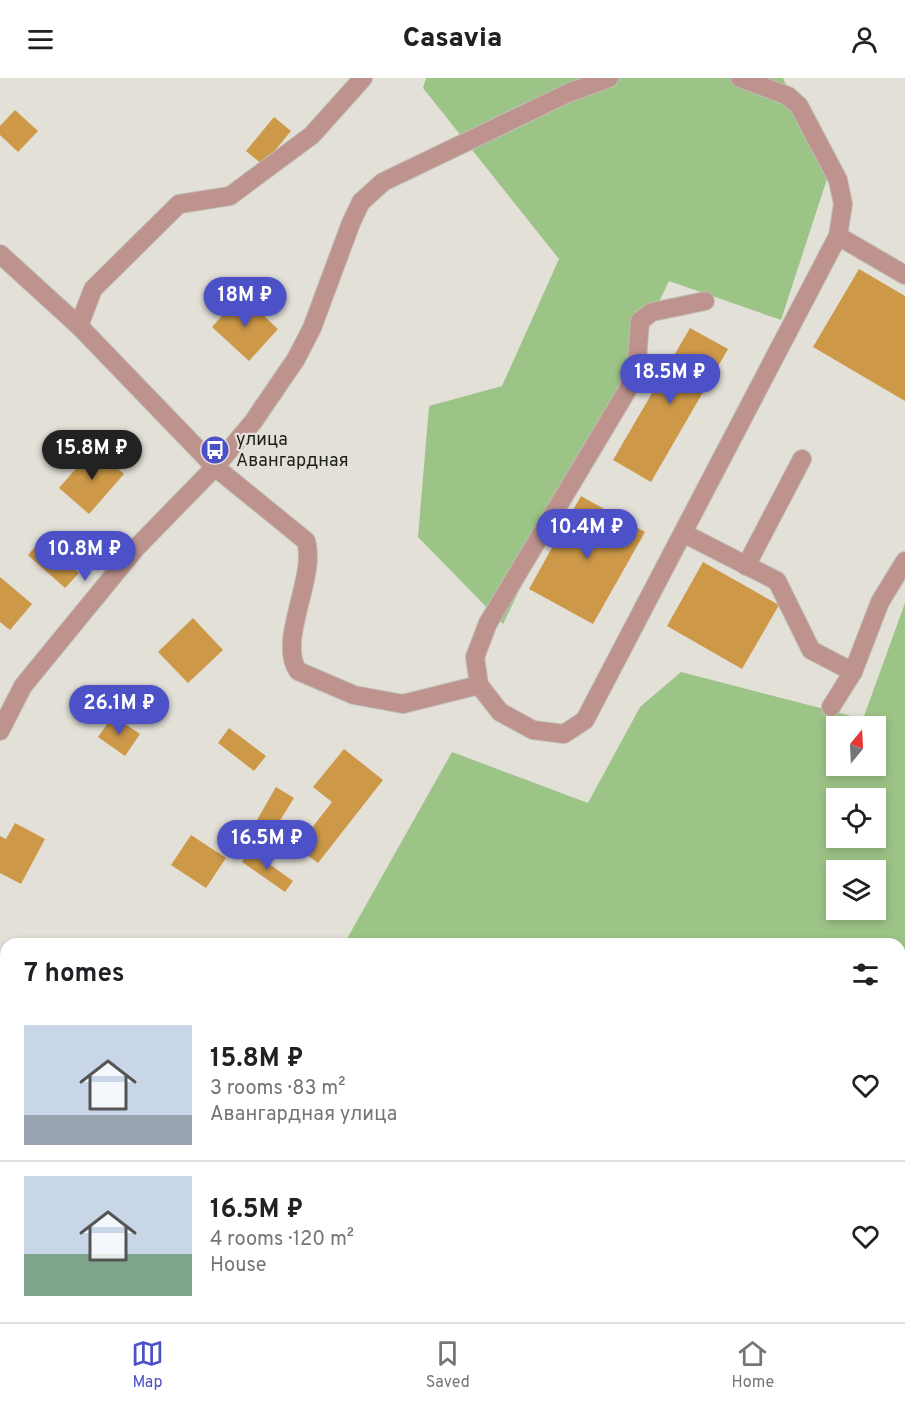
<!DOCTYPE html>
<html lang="en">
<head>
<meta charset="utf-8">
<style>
	:root { --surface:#fff; --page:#f2f2f2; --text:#202124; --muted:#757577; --line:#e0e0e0; --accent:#4c51c7 }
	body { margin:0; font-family:Overpass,sans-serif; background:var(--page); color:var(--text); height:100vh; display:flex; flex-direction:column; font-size:22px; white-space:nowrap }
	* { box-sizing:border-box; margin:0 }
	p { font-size:20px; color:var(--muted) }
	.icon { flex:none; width:33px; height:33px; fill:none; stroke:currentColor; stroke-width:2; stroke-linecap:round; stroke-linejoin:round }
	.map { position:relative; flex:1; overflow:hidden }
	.details { position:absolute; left:0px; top:860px; width:906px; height:386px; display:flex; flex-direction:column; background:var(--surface); border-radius:18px 18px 0 0; box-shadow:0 3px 9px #0003 }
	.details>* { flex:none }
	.needle { width:39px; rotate:18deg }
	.tools { position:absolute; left:826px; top:638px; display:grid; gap:12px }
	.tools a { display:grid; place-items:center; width:60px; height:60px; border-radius:0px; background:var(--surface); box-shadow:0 3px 9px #0003; font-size:30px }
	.price { position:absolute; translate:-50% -51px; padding:0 14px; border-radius:21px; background:var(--accent); color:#fff; font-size:20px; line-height:39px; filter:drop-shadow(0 2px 3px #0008) }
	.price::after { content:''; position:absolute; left:50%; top:36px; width:18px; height:14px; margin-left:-9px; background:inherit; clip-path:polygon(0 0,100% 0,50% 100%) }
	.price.active { background:#222; color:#fff }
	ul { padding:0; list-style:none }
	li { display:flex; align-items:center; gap:18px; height:150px; padding:0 24px }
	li+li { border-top:2px solid var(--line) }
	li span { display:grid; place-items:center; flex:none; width:168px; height:120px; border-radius:0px; color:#555 }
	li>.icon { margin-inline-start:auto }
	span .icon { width:72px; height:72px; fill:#fffc; stroke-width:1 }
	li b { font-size:26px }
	h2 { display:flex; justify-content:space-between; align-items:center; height:72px; padding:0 24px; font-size:26px }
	header { display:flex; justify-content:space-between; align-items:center; height:78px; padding:0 24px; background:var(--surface); font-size:27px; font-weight:800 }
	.menu { display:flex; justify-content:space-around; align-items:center; height:84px; border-top:2px solid var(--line); background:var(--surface); font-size:16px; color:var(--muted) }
	.menu a { display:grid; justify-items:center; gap:3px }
	.menu .active { color:var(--accent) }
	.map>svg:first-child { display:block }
	.green { fill:#9dc487; fill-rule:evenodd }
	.building { fill:#cd9948 }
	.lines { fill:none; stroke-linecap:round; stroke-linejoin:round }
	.minor-casing { stroke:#bfbdb5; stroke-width:20 }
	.minor { stroke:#be938e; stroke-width:18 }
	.labels { text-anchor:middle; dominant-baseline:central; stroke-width:4.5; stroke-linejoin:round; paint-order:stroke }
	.poi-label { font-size:18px; fill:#1e1e1a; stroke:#e2e0d7; text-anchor:start }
</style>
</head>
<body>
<header><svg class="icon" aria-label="menu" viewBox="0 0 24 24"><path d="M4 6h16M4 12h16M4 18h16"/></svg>Casavia<svg class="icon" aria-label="person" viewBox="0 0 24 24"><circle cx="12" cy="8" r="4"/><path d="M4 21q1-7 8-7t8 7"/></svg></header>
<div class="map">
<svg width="905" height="1244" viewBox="0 0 905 1244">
	<rect width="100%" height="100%" fill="#e2e0d7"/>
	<!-- green -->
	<g class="green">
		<polygon points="426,0 783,0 828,98 781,242 669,203 503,546 418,459 429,328 502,308 559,181 423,10"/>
		<path d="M905 525V1244H831V1239H900V866H344L452 674 588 725 640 629 681 594 863 641ZM837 648H876V687H837ZM837 720H876V759H837ZM837 792H876V831H837Z"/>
		<polygon points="383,1239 736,1239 728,1244 394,1244"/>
	</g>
	<!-- building -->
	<g class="building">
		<polygon points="15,32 38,53 18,74 0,57 0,48"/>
		<polygon points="274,39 291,53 263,87 246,73"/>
		<polygon points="859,191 905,218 905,323 813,269"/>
		<polygon points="241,217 278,251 249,283 212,249"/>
		<polygon points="690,250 728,271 651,404 613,382"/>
		<polygon points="94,370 124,396 89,436 59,410"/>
		<polygon points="581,418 645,454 593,546 529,511"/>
		<polygon points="41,462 79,495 65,510 28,477"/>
		<polygon points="703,484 779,527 742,591 667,548"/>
		<polygon points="0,499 32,526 10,552 0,544"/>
		<polygon points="193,540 223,572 188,605 158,574"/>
		<polygon points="113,638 140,656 125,678 98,659"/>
		<polygon points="229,650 266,678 254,693 218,665"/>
		<polygon points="344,671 383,702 318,785 297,769 332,724 313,709"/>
		<polygon points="276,709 294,720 274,752 257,742"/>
		<polygon points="15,745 45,761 21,806 0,795 0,758 6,761"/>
		<polygon points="191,757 226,780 206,810 171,787"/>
		<polygon points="250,772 293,803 285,814 242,784"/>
		<polygon points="20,1239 69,1239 67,1244 18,1244"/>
	</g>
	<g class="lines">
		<!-- minor casing -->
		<g class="minor-casing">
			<g id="minor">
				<polyline points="838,158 905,197"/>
				<path d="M0 176 79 248 215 389 306 463C317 499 277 562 298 593L354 617 403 626 479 607"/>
				<polyline points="705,223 652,234 640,243 637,282 628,311 488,545 475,579 479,607 500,634 533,652 564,656 585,642 838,158 843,126 838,102 799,28 788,18 740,0"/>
				<polyline points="79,248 93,211 179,126 230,118 312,57 363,0"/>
				<polyline points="683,455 777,503 811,572 853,594"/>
				<polyline points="746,488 802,381"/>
				<polyline points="831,629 853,594 880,524 905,483"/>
				<polyline points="0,653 23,608 136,470 215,389 253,344 296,281 312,250 351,145 361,124 383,104 568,15 609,0"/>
				<polyline points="0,964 6,967"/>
				<polyline points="285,1239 292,1244"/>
				<polyline points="133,1244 135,1239"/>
			</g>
		</g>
		<!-- minor -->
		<use href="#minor" class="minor"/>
	</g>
	<!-- icons -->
	<defs>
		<g id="bus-disc" transform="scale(1.5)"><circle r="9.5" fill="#4c51c7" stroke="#e2e0d7"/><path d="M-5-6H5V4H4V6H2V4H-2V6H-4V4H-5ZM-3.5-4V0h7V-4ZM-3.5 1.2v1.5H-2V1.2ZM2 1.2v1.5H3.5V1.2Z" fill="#fff"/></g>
	</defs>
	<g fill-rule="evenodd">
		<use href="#bus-disc" x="215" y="372"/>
	</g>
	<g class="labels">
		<!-- poi labels -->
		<g class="poi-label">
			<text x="236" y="362">улица<tspan x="236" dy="21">Авангардная</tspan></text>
		</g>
	</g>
</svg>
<div class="tools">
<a><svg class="needle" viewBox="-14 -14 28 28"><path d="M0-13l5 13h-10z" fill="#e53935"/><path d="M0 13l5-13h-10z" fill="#757577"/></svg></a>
<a><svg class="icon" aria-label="locate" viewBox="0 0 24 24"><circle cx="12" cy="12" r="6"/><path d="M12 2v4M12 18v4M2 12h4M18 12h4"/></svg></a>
<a><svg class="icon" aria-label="layers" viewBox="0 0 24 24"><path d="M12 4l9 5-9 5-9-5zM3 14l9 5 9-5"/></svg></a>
</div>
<b class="price" style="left:245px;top:250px">18M ₽</b>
<b class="price" style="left:670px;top:327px">18.5M ₽</b>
<b class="price active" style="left:92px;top:403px">15.8M ₽</b>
<b class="price" style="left:587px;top:482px">10.4M ₽</b>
<b class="price" style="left:85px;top:504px">10.8M ₽</b>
<b class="price" style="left:119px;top:658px">26.1M ₽</b>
<b class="price" style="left:267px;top:793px">16.5M ₽</b>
<section class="details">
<h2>7 homes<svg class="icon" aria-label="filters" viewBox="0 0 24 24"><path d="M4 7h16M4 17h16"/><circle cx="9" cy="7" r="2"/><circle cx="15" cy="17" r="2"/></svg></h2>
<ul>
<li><span style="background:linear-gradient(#c9d6e8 75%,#9aa5b1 0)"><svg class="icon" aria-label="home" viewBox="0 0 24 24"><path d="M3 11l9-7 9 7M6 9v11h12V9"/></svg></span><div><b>15.8M ₽</b><p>3 rooms · 83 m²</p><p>Авангардная улица</p></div><svg class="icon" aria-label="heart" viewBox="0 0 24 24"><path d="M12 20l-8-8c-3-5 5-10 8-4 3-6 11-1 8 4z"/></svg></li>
<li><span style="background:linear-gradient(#c9d6e8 65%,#7fa58c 0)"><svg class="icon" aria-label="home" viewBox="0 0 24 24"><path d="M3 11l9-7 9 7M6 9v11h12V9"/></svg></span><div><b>16.5M ₽</b><p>4 rooms · 120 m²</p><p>House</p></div><svg class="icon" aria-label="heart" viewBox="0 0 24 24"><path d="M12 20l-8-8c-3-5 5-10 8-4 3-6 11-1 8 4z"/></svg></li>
</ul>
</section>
</div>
<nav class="menu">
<a class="active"><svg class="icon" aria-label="map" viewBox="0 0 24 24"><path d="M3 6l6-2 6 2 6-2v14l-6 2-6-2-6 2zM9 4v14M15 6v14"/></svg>Map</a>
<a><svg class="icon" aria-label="saved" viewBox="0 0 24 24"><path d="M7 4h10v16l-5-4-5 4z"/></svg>Saved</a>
<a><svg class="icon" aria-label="home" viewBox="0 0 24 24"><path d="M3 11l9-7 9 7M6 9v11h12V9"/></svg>Home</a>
</nav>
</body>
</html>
